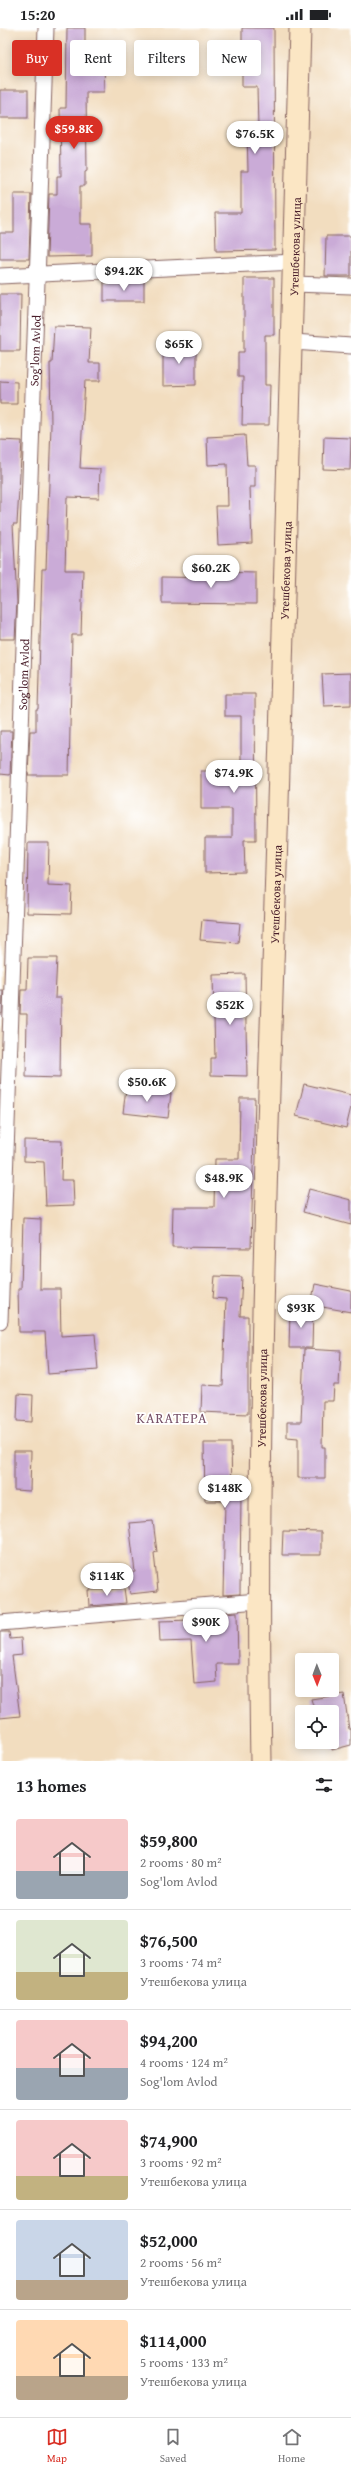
<!DOCTYPE html>
<html lang="en">
<head>
<meta charset="utf-8">
<style>
	:root { --surface:#fff; --page:#f2f2f2; --text:#202124; --muted:#757577; --line:#e0e0e0; --accent:#d93025 }
	body { margin:0; font-family:"Gentium Book Plus",serif; background:var(--page); color:var(--text); height:100vh; display:flex; flex-direction:column; font-size:15px; white-space:nowrap }
	* { box-sizing:border-box; margin:0 }
	p { font-size:13px; color:var(--muted) }
	.icon { flex:none; width:22px; height:22px; fill:none; stroke:currentColor; stroke-width:2; stroke-linecap:round; stroke-linejoin:round }
	.map { position:relative; height:1733px; overflow:hidden }
	.side { display:flex; flex-direction:column; background:var(--surface); flex:1 }
	.side>* { flex:none }
	.banner { position:absolute; left:12px; top:12px; width:327px; height:36px; display:flex; gap:8px }
	.needle { width:26px; rotate:179deg }
	.tools { position:absolute; left:295px; top:1625px; display:grid; gap:8px }
	.tools a { display:grid; place-items:center; width:44px; height:44px; border-radius:4px; background:var(--surface); box-shadow:0 2px 10px #0003; font-size:20px }
	.price { position:absolute; translate:-50% -34px; padding:0 9px; border-radius:14px; background:#fff; color:#222; font-size:13px; line-height:26px; filter:drop-shadow(0 1px 2px #0008) }
	.price::after { content:''; position:absolute; left:50%; top:24px; width:12px; height:9px; margin-left:-6px; background:inherit; clip-path:polygon(0 0,100% 0,50% 100%) }
	.price.on { background:var(--accent); color:#fff }
	ul { padding:0; list-style:none }
	li { display:flex; align-items:center; gap:12px; height:100px; padding:0 16px }
	li+li { border-top:1px solid var(--line) }
	li span { display:grid; place-items:center; flex:none; width:112px; height:80px; border-radius:4px; color:#555 }
	li>.icon { margin-inline-start:auto }
	span .icon { width:48px; height:48px; fill:#fffc; stroke-width:1 }
	li b { font-size:17px }
	h2 { display:flex; justify-content:space-between; align-items:center; height:48px; padding:0 16px; font-size:17px }
	.pill { padding:0 14px; border-radius:4px; background:var(--surface); box-shadow:0 2px 10px #0003; font-size:14px; line-height:36px }
	.pill.on { background:var(--accent); color:#fff }
	.status { display:flex; justify-content:space-between; align-items:center; height:28px; padding:0 20px; background:var(--surface); direction:ltr }
	.status svg { height:11px; fill:currentColor }
	.menu { display:flex; justify-content:space-around; align-items:center; height:56px; border-top:1px solid var(--line); background:var(--surface); font-size:11px; color:var(--muted) }
	.menu a { display:grid; justify-items:center; gap:2px }
	.menu .on { color:var(--accent) }
	.map>svg:first-child { display:block }
	.building { fill:#caabd7 }
	.lines { fill:none; stroke-linecap:round; stroke-linejoin:round }
	.street-casing { stroke:#85625f; stroke-width:17 }
	.secondary-casing { stroke:#85625f; stroke-width:23 }
	.street { stroke:#fff; stroke-width:15 }
	.secondary { stroke:#fbe6c4; stroke-width:21 }
	.labels { text-anchor:middle; dominant-baseline:central; stroke-width:3.5; stroke-linejoin:round; paint-order:stroke }
	.street-label { font-size:12px; fill:#4a1f2b; stroke:#fff }
	.quarter-label { font-size:14px; letter-spacing:1px; fill:#775067; stroke:#fff }
</style>
</head>
<body>
<div class="status"><b>15:20</b><svg viewBox="0 0 49 12"><path d="M0 12V9h3v3zM5 12V6h3v6zM10 12V3h3v9zM15 12V0h3v12zM26 1h20v11H26zM47 4h2v5h-2z"/></svg></div>
<div class="map">
<svg width="351" height="1733" viewBox="0 0 351 1733">
	<rect width="100%" height="100%" fill="#fff"/>
	<filter id="ink" filterUnits="userSpaceOnUse"><feTurbulence type="fractalNoise" baseFrequency=".025" numOctaves="2"/><feDisplacementMap in="SourceGraphic" scale="8" xChannelSelector="R" yChannelSelector="G"/><feConvolveMatrix kernelMatrix="1 2 1 2 8 2 1 2 1" color-interpolation-filters="sRGB"/></filter>
	<filter id="wash" filterUnits="userSpaceOnUse"><feTurbulence type="fractalNoise" baseFrequency=".012" numOctaves="4" result="noise"/><feDisplacementMap in="SourceGraphic" scale="16" xChannelSelector="R" yChannelSelector="G"/><feGaussianBlur stdDeviation="0.9" result="paint"/><feColorMatrix in="noise" values="0 0 0 0 0 0 0 0 0 0 0 0 0 0 0 0 0 1.4 0 .05"/><feComposite in="paint" operator="in"/></filter>
	<g filter="url(#wash)">
		<rect width="100%" height="100%" fill="#f2ddbf"/>
		<g id="blocks">
			<!-- building -->
			<g class="building">
				<polygon points="67,0 85,0 85,22 105,22 104,64 86,64 87,143 85,144 85,158 80,158 80,196 92,196 92,228 47,229 49,166 57,166 57,148 61,148 60,80 66,80"/>
				<polygon points="242,0 274,0 275,222 216,223 215,185 241,185 241,143 248,143 247,100 258,100 257,59 242,59"/>
				<rect x="0" y="62" width="28" height="28"/>
				<polygon points="14,166 31,166 29,231 0,231 0,205 14,205"/>
				<polygon points="326,208 351,208 351,248 325,248"/>
				<polygon points="244,250 274,250 274,307 265,307 265,357 270,357 269,397 242,397 243,349 238,349 238,324 244,324"/>
				<rect x="104" y="254" width="40" height="19"/>
				<polygon points="0,266 21,266 20,323 0,323"/>
				<polygon points="54,298 91,299 89,335 100,335 100,353 85,353 80,440 100,441 99,470 67,469 65,542 83,542 81,607 72,607 69,747 28,747 30,703 36,703 36,681 38,681 42,541 46,541 51,397 50,335 52,335"/>
				<polygon points="163,317 196,317 196,357 163,358"/>
				<polygon points="0,353 17,354 17,376 0,376"/>
				<polygon points="245,407 247,437 255,437 255,459 250,459 252,515 218,517 216,478 228,478 227,436 208,437 207,409"/>
				<polygon points="324,409 351,410 350,442 323,441"/>
				<polygon points="0,412 22,413 17,496 13,496 17,574 15,611 0,611"/>
				<polygon points="215,544 256,545 256,576 162,575 162,549 215,550"/>
				<polygon points="351,645 351,677 324,678 322,646"/>
				<polygon points="225,666 255,666 256,812 244,812 245,844 205,845 205,810 232,810 232,781 201,781 201,743 241,743 241,688 225,688"/>
				<polygon points="0,703 12,703 10,747 0,746"/>
				<polygon points="28,815 49,815 48,857 72,858 71,886 27,885"/>
				<polygon points="202,892 240,895 238,915 200,912"/>
				<polygon points="28,930 57,930 55,970 61,970 60,1050 26,1049 27,986 20,986 21,962 27,962"/>
				<polygon points="245,946 247,1048 211,1047 211,1030 215,1030 213,947"/>
				<polygon points="0,962 3,962 2,986 0,986"/>
				<polygon points="304,1056 351,1067 351,1079 346,1100 296,1088"/>
				<polygon points="126,1060 171,1065 168,1090 123,1085"/>
				<polygon points="240,1070 255,1070 251,1220 172,1219 173,1179 214,1179 215,1131 239,1131"/>
				<polygon points="24,1112 62,1113 61,1152 73,1152 74,1177 46,1178 44,1134 24,1133"/>
				<polygon points="309,1161 351,1172 351,1197 303,1184"/>
				<polygon points="23,1190 41,1191 40,1261 60,1261 61,1308 95,1306 98,1342 48,1346 45,1304 19,1304 18,1261 21,1261"/>
				<polygon points="215,1248 242,1249 240,1288 248,1288 248,1386 201,1384 202,1357 223,1358 226,1271 213,1270"/>
				<polygon points="315,1256 351,1263 351,1284 311,1277"/>
				<polygon points="290,1282 313,1282 312,1320 289,1320"/>
				<polygon points="304,1321 341,1323 339,1357 334,1357 333,1373 323,1373 322,1419 325,1419 325,1450 298,1450 298,1410 287,1409 287,1394 301,1394"/>
				<polygon points="18,1366 33,1367 32,1394 17,1393"/>
				<polygon points="204,1415 231,1415 232,1464 241,1464 240,1566 223,1567 225,1473 205,1473"/>
				<polygon points="14,1423 31,1423 30,1463 14,1462"/>
				<polygon points="153,1493 157,1524 154,1525 158,1563 130,1566 127,1545 135,1544 129,1495"/>
				<polygon points="283,1503 321,1504 321,1527 282,1527"/>
				<polygon points="124,1560 126,1575 89,1578 88,1562"/>
				<polygon points="237,1584 238,1636 216,1636 217,1654 194,1656 191,1613 160,1614 159,1593 223,1591 223,1585"/>
				<polygon points="0,1604 9,1604 10,1611 21,1610 22,1627 12,1628 20,1688 0,1690"/>
				<polygon points="344,1666 349,1701 351,1701 351,1717 332,1722 332,1684 315,1684 311,1671"/>
			</g>
		</g>
	</g>
	<g filter="url(#ink)">
		<use href="#blocks" fill-opacity="0" stroke="#85625f" stroke-width="1"/>
		<g class="lines">
			<!-- street casing -->
			<g class="street-casing">
				<g id="street">
					<polyline points="0,248 295,234"/>
					<polyline points="294,256 351,258"/>
					<polyline points="293,314 351,318"/>
					<path id="s1" d="M0 1293 46 0"/>
					<polyline points="0,1595 258,1573"/>
				</g>
			</g>
			<!-- secondary casing -->
			<g class="secondary-casing">
				<g id="secondary">
					<path id="s2" d="M261 1733C256 1457 265 1181 274 906 283 604 293 302 300 0"/>
				</g>
			</g>
			<!-- street -->
			<use href="#street" class="street"/>
			<!-- secondary -->
			<use href="#secondary" class="secondary"/>
		</g>
	</g>
	<g class="labels">
		<!-- street labels -->
		<g class="street-label">
			<text stroke="none"><textPath href="#s2" startOffset="1515">Утешбекова улица</textPath></text>
			<text stroke="none"><textPath href="#s1" startOffset="971">Sog'lom Avlod</textPath></text>
			<text stroke="none"><textPath href="#s2" startOffset="1191">Утешбекова улица</textPath></text>
			<text stroke="none"><textPath href="#s1" startOffset="647">Sog'lom Avlod</textPath></text>
			<text stroke="none"><textPath href="#s2" startOffset="867">Утешбекова улица</textPath></text>
			<text stroke="none"><textPath href="#s2" startOffset="363">Утешбекова улица</textPath></text>
		</g>
		<!-- quarter labels -->
		<g class="quarter-label">
			<text x="172" y="1390">KARATEPA</text>
		</g>
	</g>
</svg>
<div class="tools">
<a><svg class="needle" viewBox="-14 -14 28 28"><path d="M0-13l5 13h-10z" fill="#e53935"/><path d="M0 13l5-13h-10z" fill="#757577"/></svg></a>
<a><svg class="icon" aria-label="locate" viewBox="0 0 24 24"><circle cx="12" cy="12" r="6"/><path d="M12 2v4M12 18v4M2 12h4M18 12h4"/></svg></a>
</div>
<b class="price on" style="left:74px;top:122px">$59.8K</b>
<b class="price" style="left:255px;top:127px">$76.5K</b>
<b class="price" style="left:124px;top:264px">$94.2K</b>
<b class="price" style="left:179px;top:337px">$65K</b>
<b class="price" style="left:211px;top:561px">$60.2K</b>
<b class="price" style="left:234px;top:766px">$74.9K</b>
<b class="price" style="left:230px;top:998px">$52K</b>
<b class="price" style="left:147px;top:1075px">$50.6K</b>
<b class="price" style="left:224px;top:1171px">$48.9K</b>
<b class="price" style="left:301px;top:1301px">$93K</b>
<b class="price" style="left:225px;top:1481px">$148K</b>
<b class="price" style="left:107px;top:1569px">$114K</b>
<b class="price" style="left:206px;top:1615px">$90K</b>
<div class="banner">
<a class="pill on">Buy</a>
<a class="pill">Rent</a>
<a class="pill">Filters</a>
<a class="pill">New</a>
</div>
</div>
<section class="side">
<h2>13 homes<svg class="icon" aria-label="filters" viewBox="0 0 24 24"><path d="M4 7h16M4 17h16"/><circle cx="9" cy="7" r="2"/><circle cx="15" cy="17" r="2"/></svg></h2>
<ul>
<li><span style="background:linear-gradient(#f6c9c9 65%,#9aa5b1 0)"><svg class="icon" aria-label="home" viewBox="0 0 24 24"><path d="M3 11l9-7 9 7M6 9v11h12V9"/></svg></span><div><b>$59,800</b><p>2 rooms · 80 m²</p><p>Sog'lom Avlod</p></div></li>
<li><span style="background:linear-gradient(#dfe7d0 65%,#c2b280 0)"><svg class="icon" aria-label="home" viewBox="0 0 24 24"><path d="M3 11l9-7 9 7M6 9v11h12V9"/></svg></span><div><b>$76,500</b><p>3 rooms · 74 m²</p><p>Утешбекова улица</p></div></li>
<li><span style="background:linear-gradient(#f6c9c9 60%,#9aa5b1 0)"><svg class="icon" aria-label="home" viewBox="0 0 24 24"><path d="M3 11l9-7 9 7M6 9v11h12V9"/></svg></span><div><b>$94,200</b><p>4 rooms · 124 m²</p><p>Sog'lom Avlod</p></div></li>
<li><span style="background:linear-gradient(#f6c9c9 70%,#c2b280 0)"><svg class="icon" aria-label="home" viewBox="0 0 24 24"><path d="M3 11l9-7 9 7M6 9v11h12V9"/></svg></span><div><b>$74,900</b><p>3 rooms · 92 m²</p><p>Утешбекова улица</p></div></li>
<li><span style="background:linear-gradient(#c9d6e8 75%,#b9a48a 0)"><svg class="icon" aria-label="home" viewBox="0 0 24 24"><path d="M3 11l9-7 9 7M6 9v11h12V9"/></svg></span><div><b>$52,000</b><p>2 rooms · 56 m²</p><p>Утешбекова улица</p></div></li>
<li><span style="background:linear-gradient(#ffd9b3 70%,#b9a48a 0)"><svg class="icon" aria-label="home" viewBox="0 0 24 24"><path d="M3 11l9-7 9 7M6 9v11h12V9"/></svg></span><div><b>$114,000</b><p>5 rooms · 133 m²</p><p>Утешбекова улица</p></div></li>
</ul>
</section>
<nav class="menu">
<a class="on"><svg class="icon" aria-label="map" viewBox="0 0 24 24"><path d="M3 6l6-2 6 2 6-2v14l-6 2-6-2-6 2zM9 4v14M15 6v14"/></svg>Map</a>
<a><svg class="icon" aria-label="saved" viewBox="0 0 24 24"><path d="M7 4h10v16l-5-4-5 4z"/></svg>Saved</a>
<a><svg class="icon" aria-label="home" viewBox="0 0 24 24"><path d="M3 11l9-7 9 7M6 9v11h12V9"/></svg>Home</a>
</nav>
</body>
</html>
